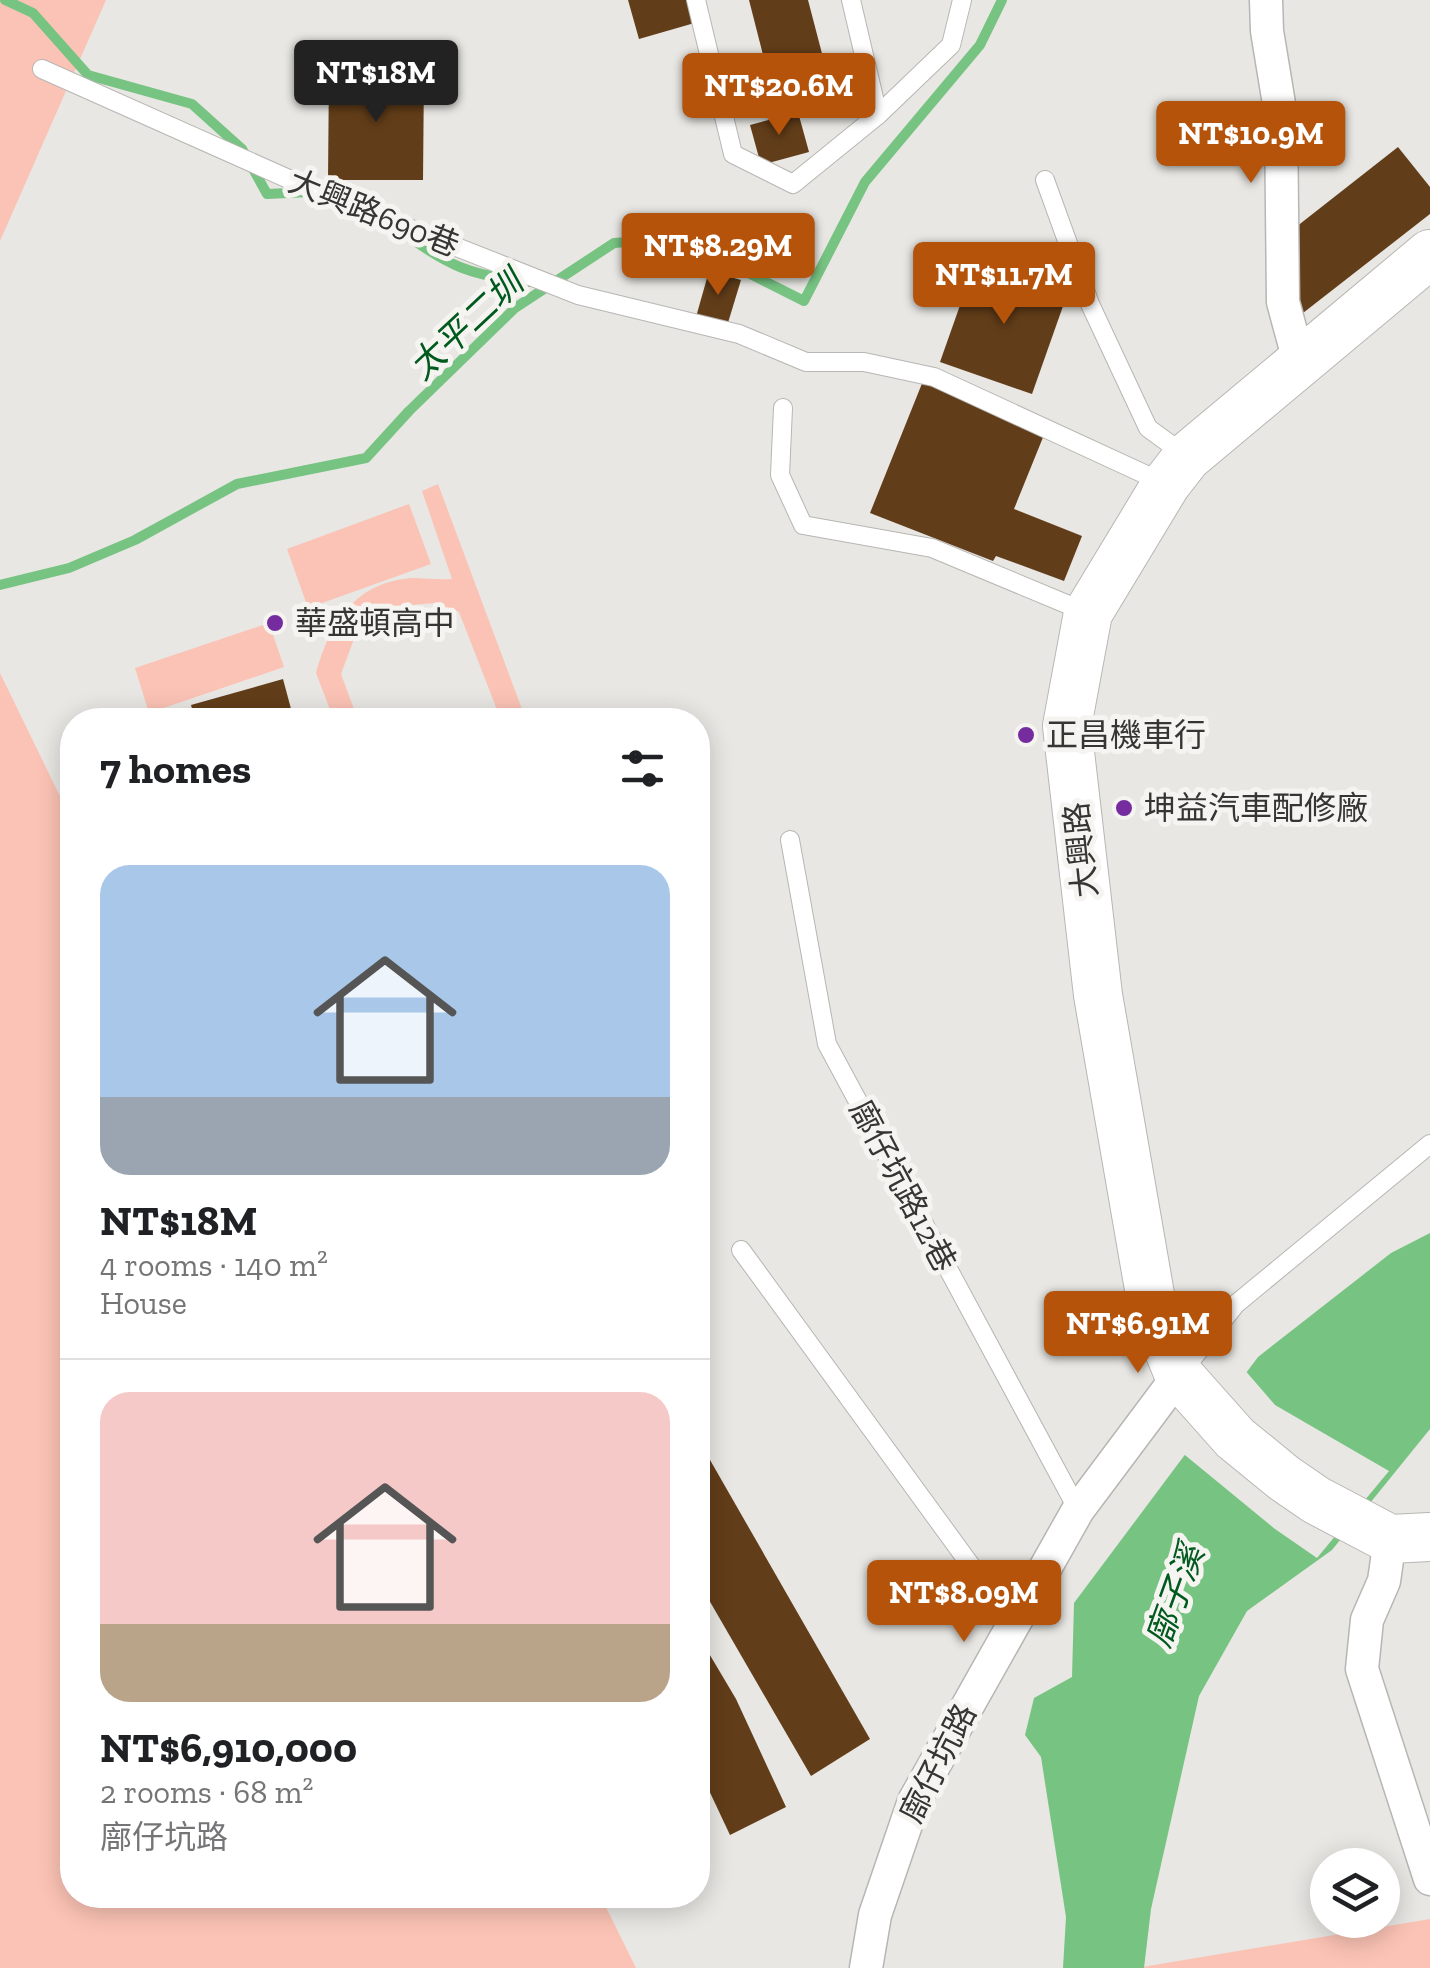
<!DOCTYPE html>
<html lang="en">
<head>
<meta charset="utf-8">
<style>
	:root { --surface:#fff; --page:#f6f6f6; --text:#202124; --muted:#757577; --line:#e0e0e0; --accent:#b45309 }
	body { margin:0; font-family:"Zilla Slab","Noto Sans TC",serif; background:var(--page); color:var(--text); height:100vh; display:flex; flex-direction:column; font-size:38px; white-space:nowrap }
	* { box-sizing:border-box; margin:0 }
	p { font-size:32px; color:var(--muted) }
	.icon { flex:none; width:55px; height:55px; fill:none; stroke:currentColor; stroke-width:2; stroke-linecap:round; stroke-linejoin:round }
	.map { position:relative; flex:1; overflow:hidden }
	.side { position:absolute; left:60px; top:708px; width:650px; height:1200px; display:flex; flex-direction:column; background:var(--surface); border-radius:40px; box-shadow:0 5px 25px #0003 }
	.side>* { flex:none }
	.fabs { position:absolute; left:1310px; top:1848px; display:grid; gap:20px }
	.fabs a { display:grid; place-items:center; width:90px; height:90px; border-radius:50%; background:var(--surface); box-shadow:0 5px 25px #0003; font-size:50px }
	.price { position:absolute; translate:-50% -85px; padding:0 22px; border-radius:10px; background:var(--accent); color:#fff; font-size:32px; line-height:65px; filter:drop-shadow(0 2px 5px #0008) }
	.price::after { content:''; position:absolute; left:50%; top:60px; width:30px; height:22px; margin-left:-15px; background:inherit; clip-path:polygon(0 0,100% 0,50% 100%) }
	.price.on { background:#222; color:#fff }
	ul { padding:0; list-style:none }
	li { display:grid; align-content:center; gap:20px; height:530px; padding:0 40px }
	li+li { border-top:2px solid var(--line) }
	li span { display:grid; place-items:center; height:310px; border-radius:30px; color:#555 }
	li>.icon { margin-inline-start:auto }
	span .icon { width:180px; height:180px; fill:#fffc; stroke-width:1 }
	li b { font-size:42px }
	h2 { display:flex; justify-content:space-between; align-items:center; height:120px; padding:0 40px; font-size:42px }
	.map>svg:first-child { display:block }
	.green { fill:#fbc3b5 }
	.water { fill:#77c382 }
	.pier { fill:#e8e7e3 }
	.lines { fill:none; stroke-linecap:round; stroke-linejoin:round }
	.stream { stroke:#77c382; stroke-width:10 }
	.building { fill:#623d19 }
	.lane-casing { stroke:#b7b6b3; stroke-width:20 }
	.street-casing { stroke:#b7b6b3; stroke-width:35 }
	.secondary-casing { stroke:#b7b6b3; stroke-width:50 }
	.lane { stroke:#fff; stroke-width:18 }
	.street { stroke:#fff; stroke-width:32 }
	.secondary { stroke:#fff; stroke-width:48 }
	.poi-dot { fill:#742c9f; stroke:#f5f4f1; stroke-width:4 }
	.labels { text-anchor:middle; dominant-baseline:central; stroke-width:10; stroke-linejoin:round; paint-order:stroke }
	.street-label { font-size:32px; fill:#363534; stroke:#f5f4f1 }
	.poi-label { font-size:32px; fill:#363534; stroke:#f5f4f1; text-anchor:start }
	.water-label { font-size:35px; font-style:italic; fill:#005a1e; stroke:#f5f4f1 }
</style>
</head>
<body>
<div class="map">
<svg width="1430" height="1968" viewBox="0 0 1430 1968">
	<rect width="100%" height="100%" fill="#e8e7e3"/>
	<!-- green -->
	<g class="green">
		<polygon points="0,0 106,0 0,241"/>
		<path d="M438 484 526 720H501L459 612 436 603 383 607 361 620 341 674 358 720H334L316 673C330 623 355 582 412 578 425 578 439 580 452 579L422 491Z"/>
		<polygon points="409,504 431,564 308,608 287,549"/>
		<polygon points="269,623 284,667 149,713 135,668"/>
		<polygon points="0,673 72,821 72,1895 600,1895 636,1968 0,1968"/>
		<polygon points="1430,1919 1430,1968 1136,1968"/>
	</g>
	<!-- water -->
	<polygon class="water" points="1430,1233 1430,1429 1332,1550 1247,1611 1199,1696 1151,1909 1144,1968 1063,1968 1066,1917 1041,1757 1025,1735 1034,1698 1072,1677 1074,1603 1258,1357 1391,1253"/>
	<!-- pier -->
	<polygon class="pier" points="1243,1368 1275,1405 1389,1471 1317,1558 1275,1529 1180,1451"/>
	<g class="lines">
		<!-- stream -->
		<g class="stream">
			<polyline points="5,0 33,13 88,75 192,104 242,149 267,194 310,192"/>
			<path d="M400 230C447 266 471 276 530 282"/>
			<polyline points="0,585 69,568 135,540 237,484 366,458 409,411 515,308 614,243 679,238 804,301 865,182 980,45 1002,0"/>
		</g>
	</g>
	<!-- building -->
	<g class="building">
		<polygon points="628,0 692,0 698,22 639,39"/>
		<polygon points="749,0 808,0 831,88 775,102"/>
		<polygon points="329,70 424,70 423,180 328,180"/>
		<polygon points="798,112 809,152 761,165 750,125"/>
		<polygon points="1398,147 1430,187 1430,214 1303,313 1296,297 1296,227"/>
		<polygon points="976,260 1068,292 1032,394 940,362"/>
		<polygon points="709,271 741,280 727,326 696,317"/>
		<polygon points="923,381 1046,430 1014,509 1082,536 1064,581 996,556 993,561 870,513"/>
		<polygon points="283,679 294,720 195,720 191,705"/>
		<polygon points="698,1439 870,1739 811,1776 698,1581"/>
		<polygon points="698,1635 736,1699 786,1807 730,1835 698,1767"/>
	</g>
	<g class="lines">
		<!-- lane casing -->
		<g class="lane-casing">
			<g id="lane">
				<polyline points="696,0 733,154 793,184 878,115 951,45 962,0"/>
				<polyline points="851,0 878,115"/>
				<polyline points="42,69 320,193 578,295 739,334 806,362 864,362 934,377 1166,484"/>
				<polyline points="1045,180 1090,304 1148,428 1185,455"/>
				<polyline points="783,408 780,475 803,525 932,548 1088,613"/>
				<polyline points="790,840 827,1044 1078,1510"/>
				<polyline points="741,1250 1012,1622"/>
				<polyline points="1181,1373 1236,1304 1430,1144"/>
			</g>
		</g>
		<!-- street casing -->
		<g class="street-casing">
			<g id="street">
				<polyline points="1266,0 1267,31 1281,116 1283,302 1299,361"/>
				<polyline points="1390,1539 1384,1581 1367,1620 1362,1669 1430,1879"/>
				<polyline points="866,1968 875,1915 914,1801 1078,1510 1179,1375"/>
			</g>
		</g>
		<!-- secondary casing -->
		<g class="secondary-casing">
			<polyline id="secondary" points="1430,254 1187,457 1166,484 1088,613 1067,726 1098,995 1153,1312 1179,1375 1235,1438 1284,1478 1316,1500 1390,1539 1430,1537"/>
		</g>
		<!-- lane -->
		<use href="#lane" class="lane"/>
		<!-- street -->
		<use href="#street" class="street"/>
		<!-- secondary -->
		<use href="#secondary" class="secondary"/>
	</g>
	<!-- markers -->
	<g class="poi-dot">
		<circle cx="275" cy="623" r="10"/>
		<circle cx="1026" cy="735" r="10"/>
		<circle cx="1124" cy="808" r="10"/>
	</g>
	<g class="labels">
		<!-- street labels -->
		<g class="street-label">
			<text transform="translate(374 213) rotate(22)">大興路690巷</text>
			<text transform="translate(1081 850) rotate(-96)">大興路</text>
			<text transform="translate(903 1186) rotate(62)">廍仔坑路12巷</text>
			<text transform="translate(938 1763) rotate(-63)">廍仔坑路</text>
		</g>
		<!-- poi labels -->
		<g class="poi-label">
			<text x="295" y="623">華盛頓高中</text>
			<text x="1046" y="735">正昌機車行</text>
			<text x="1144" y="808">坤益汽車配修廠</text>
		</g>
		<!-- water labels -->
		<g class="water-label">
			<text transform="translate(466 325) rotate(-43)">太平二圳</text>
			<text transform="translate(1175 1596) rotate(-70)">廍子溪</text>
		</g>
	</g>
</svg>
<div class="fabs">
<a><svg class="icon" aria-label="layers" viewBox="0 0 24 24"><path d="M12 4l9 5-9 5-9-5zM3 14l9 5 9-5"/></svg></a>
</div>
<b class="price on" style="left:376px;top:125px">NT$18M</b>
<b class="price" style="left:779px;top:138px">NT$20.6M</b>
<b class="price" style="left:1251px;top:186px">NT$10.9M</b>
<b class="price" style="left:718px;top:298px">NT$8.29M</b>
<b class="price" style="left:1004px;top:327px">NT$11.7M</b>
<b class="price" style="left:1138px;top:1376px">NT$6.91M</b>
<b class="price" style="left:964px;top:1645px">NT$8.09M</b>
<section class="side">
<h2>7 homes<svg class="icon" aria-label="filters" viewBox="0 0 24 24"><path d="M4 7h16M4 17h16"/><circle cx="9" cy="7" r="2"/><circle cx="15" cy="17" r="2"/></svg></h2>
<ul>
<li><span style="background:linear-gradient(#a9c7e8 75%,#9aa5b1 0)"><svg class="icon" aria-label="home" viewBox="0 0 24 24"><path d="M3 11l9-7 9 7M6 9v11h12V9"/></svg></span><div><b>NT$18M</b><p>4 rooms · 140 m²</p><p>House</p></div></li>
<li><span style="background:linear-gradient(#f6c9c9 75%,#b9a48a 0)"><svg class="icon" aria-label="home" viewBox="0 0 24 24"><path d="M3 11l9-7 9 7M6 9v11h12V9"/></svg></span><div><b>NT$6,910,000</b><p>2 rooms · 68 m²</p><p>廍仔坑路</p></div></li>
</ul>
</section>
</div>
</body>
</html>
